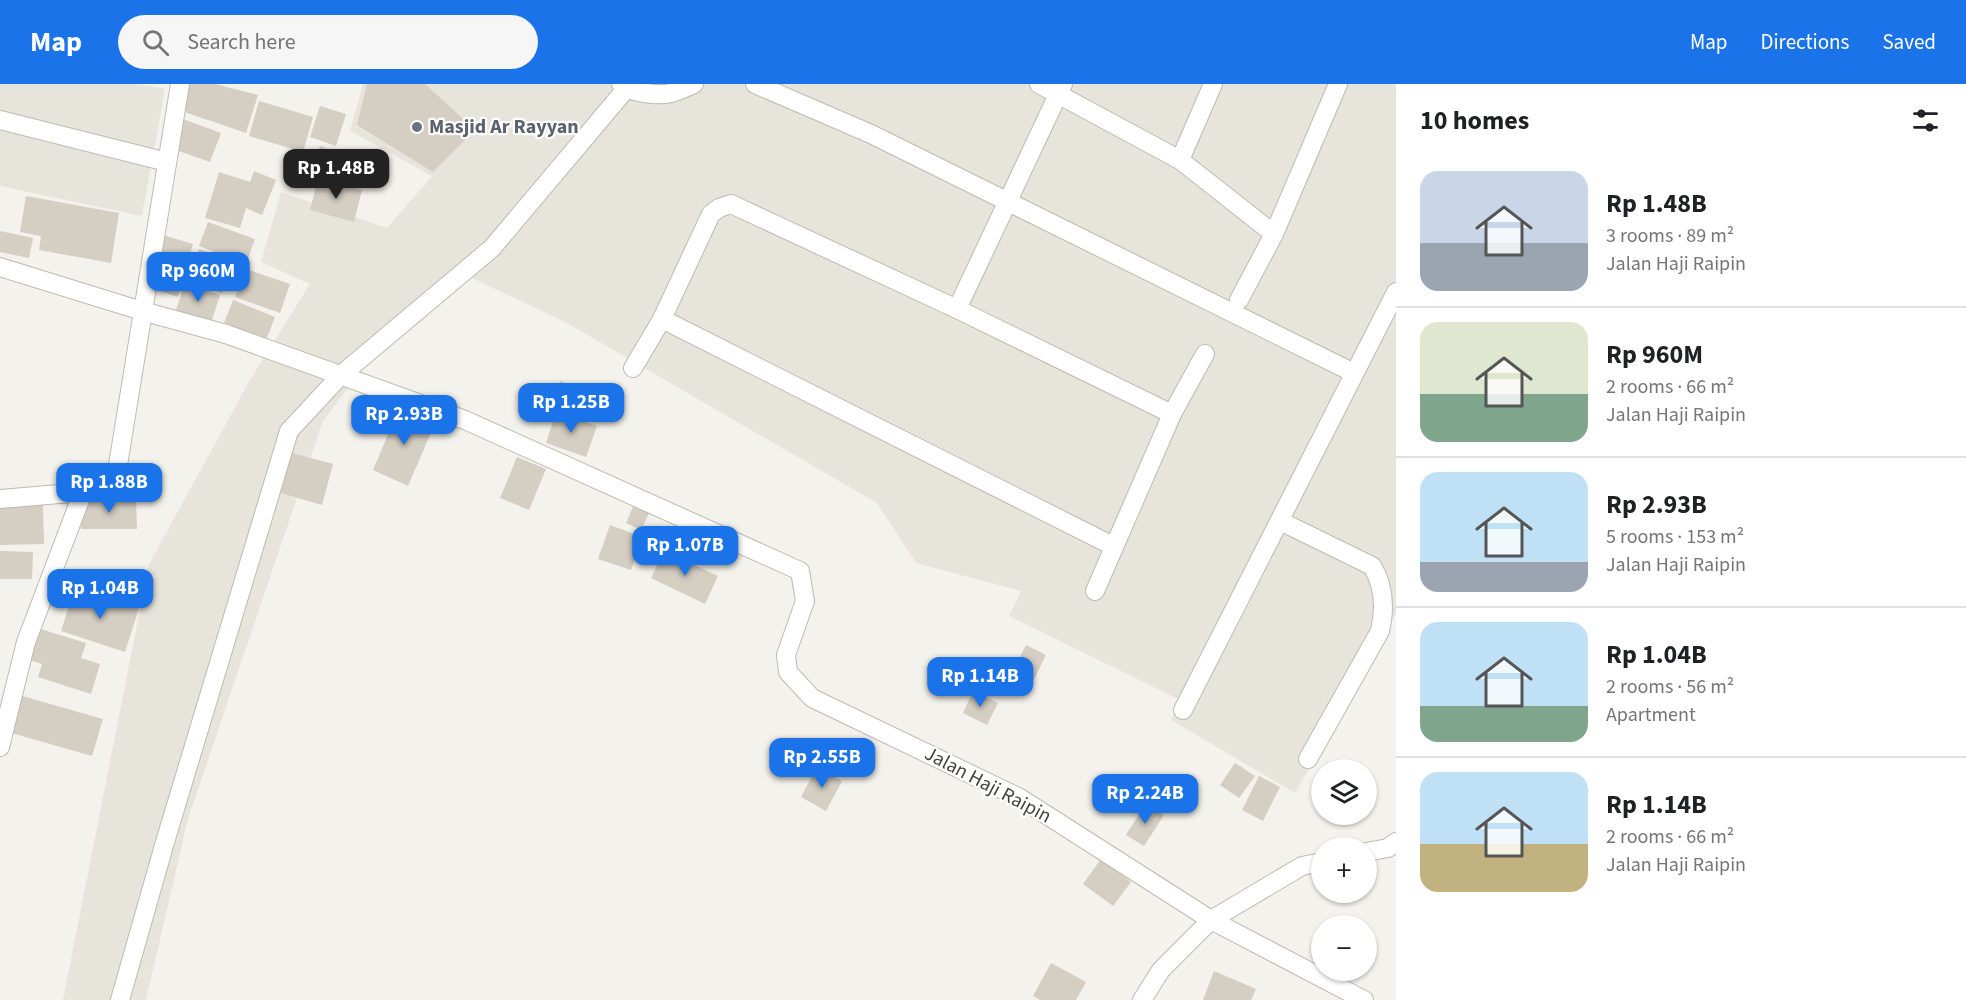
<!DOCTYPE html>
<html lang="en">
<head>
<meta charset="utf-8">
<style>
	:root { --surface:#fff; --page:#f6f6f6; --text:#202124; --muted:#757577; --line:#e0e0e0; --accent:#1a73e8 }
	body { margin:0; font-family:"Source Sans 3",sans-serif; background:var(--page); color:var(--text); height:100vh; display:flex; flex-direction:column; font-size:22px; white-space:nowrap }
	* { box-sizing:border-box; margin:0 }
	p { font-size:20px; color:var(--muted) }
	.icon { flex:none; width:33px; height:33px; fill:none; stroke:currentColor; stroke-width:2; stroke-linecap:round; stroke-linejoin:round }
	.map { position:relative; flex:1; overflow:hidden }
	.panel { display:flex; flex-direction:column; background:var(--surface); width:570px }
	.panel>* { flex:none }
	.tools { position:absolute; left:1311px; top:675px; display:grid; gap:12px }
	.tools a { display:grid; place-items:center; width:66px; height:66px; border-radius:50%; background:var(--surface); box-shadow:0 2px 4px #0004; font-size:30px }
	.price { position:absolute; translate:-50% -51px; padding:0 14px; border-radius:12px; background:var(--accent); color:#fff; font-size:20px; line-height:39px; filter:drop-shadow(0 2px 3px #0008) }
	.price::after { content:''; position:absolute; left:50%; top:36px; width:18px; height:14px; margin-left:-9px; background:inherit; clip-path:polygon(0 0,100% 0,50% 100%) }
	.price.on { background:#222; color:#fff }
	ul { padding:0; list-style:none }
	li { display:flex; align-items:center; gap:18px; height:150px; padding:0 24px }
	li+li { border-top:2px solid var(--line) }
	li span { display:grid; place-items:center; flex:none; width:168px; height:120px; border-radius:18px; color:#555 }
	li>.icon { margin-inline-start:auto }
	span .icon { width:72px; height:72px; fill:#fffc; stroke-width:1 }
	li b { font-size:26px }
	h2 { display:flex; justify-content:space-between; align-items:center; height:72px; padding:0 24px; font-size:26px }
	header { display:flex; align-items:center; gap:36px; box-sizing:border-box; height:84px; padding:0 30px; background:var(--accent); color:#fff }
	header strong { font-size:28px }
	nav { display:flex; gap:33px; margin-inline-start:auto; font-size:21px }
	.search { width:420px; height:54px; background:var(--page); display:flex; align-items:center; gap:15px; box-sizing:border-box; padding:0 21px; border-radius:33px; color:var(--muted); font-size:22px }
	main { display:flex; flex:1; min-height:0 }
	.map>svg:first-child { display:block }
	.residential { fill:#e7e4db }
	.building { fill:#d4cec3 }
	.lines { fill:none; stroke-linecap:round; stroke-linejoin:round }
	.minor-casing { stroke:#bfbab0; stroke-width:20 }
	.minor { stroke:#fff; stroke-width:18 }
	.worship-dot { fill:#6b7280; stroke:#fff; stroke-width:2 }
	.labels { text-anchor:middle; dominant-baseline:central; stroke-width:4.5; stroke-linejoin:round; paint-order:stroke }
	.worship-label { font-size:20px; font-weight:bold; fill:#5b616d; stroke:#fff; text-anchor:start }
	.street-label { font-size:20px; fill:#48433a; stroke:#fff }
</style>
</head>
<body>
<header>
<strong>Map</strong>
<div class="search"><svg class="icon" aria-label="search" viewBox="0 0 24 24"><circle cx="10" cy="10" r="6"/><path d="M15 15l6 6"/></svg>Search here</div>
<nav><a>Map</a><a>Directions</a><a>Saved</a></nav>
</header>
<main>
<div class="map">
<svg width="1396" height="916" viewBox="0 0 1396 916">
	<rect width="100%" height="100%" fill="#f4f2ec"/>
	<!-- residential -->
	<g class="residential">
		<polygon points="0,0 137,0 165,5 142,132 0,102"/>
		<polygon points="363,0 1396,0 1396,530 1295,709 1171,636 1180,616 1009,532 1021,507 916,479 877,419 567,239 468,192 377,266 323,337 188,735 146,916 63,916 149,480 250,296 310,200 261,178 281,108 387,144 432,92 350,47"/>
	</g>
	<!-- building -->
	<g class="building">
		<polygon points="184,0 215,0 258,11 246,49 176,25"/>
		<polygon points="367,0 425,0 475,46 433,88 357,41"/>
		<polygon points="259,17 313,33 303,68 249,52"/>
		<polygon points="320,22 346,30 336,62 310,53"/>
		<polygon points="183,35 221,49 210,78 173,65"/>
		<polygon points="320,62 356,75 347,97 312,84"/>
		<polygon points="254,87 276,96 262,131 246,124 240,144 205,134 219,88 250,98"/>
		<polygon points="318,95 362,106 354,138 310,126"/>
		<polygon points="26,112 119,129 111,179 39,166 41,152 20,148"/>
		<polygon points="208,138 255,155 246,180 199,162"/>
		<polygon points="0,147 33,154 29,174 0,168"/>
		<polygon points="163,151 193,160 178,213 148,203"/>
		<polygon points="199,165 233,178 222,209 187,196"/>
		<polygon points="246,185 290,200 280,229 235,213"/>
		<polygon points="185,199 220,211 211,239 176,226"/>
		<polygon points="233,216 275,233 266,256 224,239"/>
		<polygon points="560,297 591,311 582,332 551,319"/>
		<polygon points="400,322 436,337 408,402 373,386"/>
		<polygon points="556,328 597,342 586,373 546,359"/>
		<polygon points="292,369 333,380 322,421 281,409"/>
		<polygon points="517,373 546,385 529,426 500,414"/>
		<polygon points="81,415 136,415 137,445 81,445"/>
		<polygon points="636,416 652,423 641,446 626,439"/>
		<polygon points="43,421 44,460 0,461 0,422"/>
		<polygon points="610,441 643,453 631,486 598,475"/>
		<polygon points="0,467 33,468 32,495 0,495"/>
		<polygon points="664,467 718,492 705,520 651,494"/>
		<polygon points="75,503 139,524 125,568 61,547"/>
		<polygon points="34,543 86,559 81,574 100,580 91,610 38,593 42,580 24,574"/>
		<polygon points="1026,561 1046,571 1032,599 1012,588"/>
		<polygon points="973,607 998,619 987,641 963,629"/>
		<polygon points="19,611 103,635 92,672 8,648"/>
		<polygon points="1235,679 1255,692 1239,714 1220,701"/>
		<polygon points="817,683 842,697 826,727 801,713"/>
		<polygon points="1259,692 1280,703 1263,737 1242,726"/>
		<polygon points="1146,719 1164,731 1144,762 1126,751"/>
		<polygon points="1101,775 1131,798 1113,822 1083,800"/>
		<polygon points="1051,879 1086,898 1076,916 1040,916 1033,912"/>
		<polygon points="1214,887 1256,905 1251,916 1203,916"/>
	</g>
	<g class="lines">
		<!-- minor casing -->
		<g class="minor-casing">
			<g id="minor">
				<path d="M621 0C629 9 659 12 671 9 679 7 687 3 694 0"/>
				<polyline points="755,0 871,50 1354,289"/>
				<polyline points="1039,0 1180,76 1274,150"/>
				<polyline points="0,36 167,78"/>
				<polyline points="1180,76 1213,0"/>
				<polyline points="0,183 142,227 226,250 465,336 800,487 805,517 786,571 788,588 812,614 1020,714 1211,836 1364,916"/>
				<polyline points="1239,216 1274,150 1338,0"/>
				<polyline points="957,225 1063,0"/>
				<polyline points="662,235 1113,462"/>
				<polyline points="633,284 662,235 711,130 719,124 731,120 957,225 1172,330"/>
				<polyline points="0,415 83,408 117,387 180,0"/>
				<path d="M1280 437 1372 482C1385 503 1385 525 1380 547L1308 675"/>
				<polyline points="1095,507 1172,330 1205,270"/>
				<polyline points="1183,626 1396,208"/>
				<polyline points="0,663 26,558 83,408"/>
				<polyline points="1366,768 1388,764 1396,758"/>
				<polyline points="120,916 165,758 289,347 341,291 492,164 626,5"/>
				<polyline points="1142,916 1161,886 1211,836 1302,782 1322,778"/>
			</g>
		</g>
		<!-- minor -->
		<use href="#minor" class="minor"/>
	</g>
	<!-- markers -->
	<circle class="worship-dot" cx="417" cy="43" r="6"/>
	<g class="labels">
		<!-- worship labels -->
		<g class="worship-label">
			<text x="429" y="43">Masjid Ar Rayyan</text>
		</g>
		<!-- street labels -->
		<g class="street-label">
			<text transform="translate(988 701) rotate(28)">Jalan Haji Raipin</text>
		</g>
	</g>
</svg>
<div class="tools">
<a><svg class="icon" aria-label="layers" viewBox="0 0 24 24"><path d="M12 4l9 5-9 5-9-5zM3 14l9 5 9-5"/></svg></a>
<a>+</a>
<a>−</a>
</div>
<b class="price on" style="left:336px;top:116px">Rp 1.48B</b>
<b class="price" style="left:198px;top:219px">Rp 960M</b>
<b class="price" style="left:571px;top:350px">Rp 1.25B</b>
<b class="price" style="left:404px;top:362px">Rp 2.93B</b>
<b class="price" style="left:109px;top:430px">Rp 1.88B</b>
<b class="price" style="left:685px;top:493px">Rp 1.07B</b>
<b class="price" style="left:100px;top:536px">Rp 1.04B</b>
<b class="price" style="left:980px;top:624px">Rp 1.14B</b>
<b class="price" style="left:822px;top:705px">Rp 2.55B</b>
<b class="price" style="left:1145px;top:741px">Rp 2.24B</b>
</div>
<section class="panel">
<h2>10 homes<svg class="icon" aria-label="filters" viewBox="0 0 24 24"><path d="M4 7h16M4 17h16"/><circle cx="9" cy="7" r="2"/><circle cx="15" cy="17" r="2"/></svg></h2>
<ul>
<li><span style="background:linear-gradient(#c9d6e8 60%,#9aa5b1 0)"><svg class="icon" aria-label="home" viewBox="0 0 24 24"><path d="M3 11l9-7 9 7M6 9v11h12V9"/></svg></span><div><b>Rp 1.48B</b><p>3 rooms · 89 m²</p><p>Jalan Haji Raipin</p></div></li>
<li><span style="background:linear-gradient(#dfe7d0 60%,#7fa58c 0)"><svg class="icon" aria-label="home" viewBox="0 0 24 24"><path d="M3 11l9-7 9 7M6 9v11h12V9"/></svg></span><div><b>Rp 960M</b><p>2 rooms · 66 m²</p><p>Jalan Haji Raipin</p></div></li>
<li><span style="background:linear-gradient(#bfe0f5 75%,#9aa5b1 0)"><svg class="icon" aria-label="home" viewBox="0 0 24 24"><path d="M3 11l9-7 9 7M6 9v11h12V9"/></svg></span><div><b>Rp 2.93B</b><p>5 rooms · 153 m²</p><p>Jalan Haji Raipin</p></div></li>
<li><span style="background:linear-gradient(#bfe0f5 70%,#7fa58c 0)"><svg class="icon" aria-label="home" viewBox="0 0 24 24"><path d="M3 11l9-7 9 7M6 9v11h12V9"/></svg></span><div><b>Rp 1.04B</b><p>2 rooms · 56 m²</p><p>Apartment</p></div></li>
<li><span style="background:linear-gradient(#bfe0f5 60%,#c2b280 0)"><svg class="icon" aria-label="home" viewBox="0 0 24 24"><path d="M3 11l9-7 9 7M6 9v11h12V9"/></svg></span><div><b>Rp 1.14B</b><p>2 rooms · 66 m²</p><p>Jalan Haji Raipin</p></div></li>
</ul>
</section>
</main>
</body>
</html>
